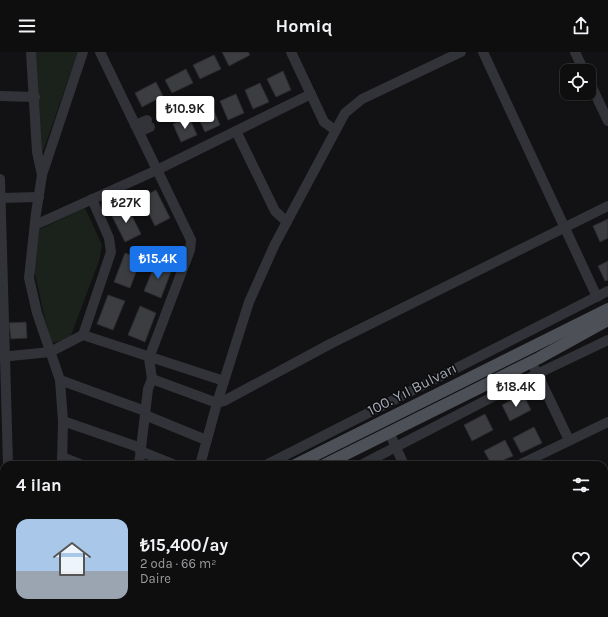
<!DOCTYPE html>
<html lang="tr">
<head>
<meta charset="utf-8">
<style>
	:root { --surface:#0e0e0f; --page:#171718; --text:#f1f3f6; --muted:#9b9c9e; --line:#2e2e2f; --accent:#1a73e8 }
	body { margin:0; font-family:Karla,sans-serif; background:var(--page); color:var(--text); height:100vh; display:flex; flex-direction:column; font-size:15px; white-space:nowrap }
	* { box-sizing:border-box; margin:0 }
	p { font-size:13px; color:var(--muted) }
	.icon { flex:none; width:22px; height:22px; fill:none; stroke:currentColor; stroke-width:2; stroke-linecap:round; stroke-linejoin:round }
	.map { position:relative; flex:1; overflow:hidden }
	.sheet { position:absolute; left:0px; top:409px; width:608px; height:156px; display:flex; flex-direction:column; background:var(--surface); border-radius:12px 12px 0 0; box-shadow:0 1px 3px #0004,0 0 0 1px var(--line) }
	.sheet>* { flex:none }
	.fabs { position:absolute; left:560px; top:12px; display:grid; gap:8px }
	.fabs a { display:grid; place-items:center; width:36px; height:36px; border-radius:8px; background:var(--surface); box-shadow:0 1px 3px #0004,0 0 0 1px var(--line); font-size:20px }
	.price { position:absolute; translate:-50% -34px; padding:0 9px; border-radius:4px; background:#fff; color:#222; font-size:13px; line-height:26px; filter:drop-shadow(0 1px 2px #0008) }
	.price::after { content:''; position:absolute; left:50%; top:24px; width:12px; height:9px; margin-left:-6px; background:inherit; clip-path:polygon(0 0,100% 0,50% 100%) }
	.price.selected { background:var(--accent); color:#fff }
	ul { padding:0; list-style:none }
	li { display:flex; align-items:center; gap:12px; height:100px; padding:0 16px }
	li+li { border-top:1px solid var(--line) }
	li span { display:grid; place-items:center; flex:none; width:112px; height:80px; border-radius:12px; color:#555 }
	li>.icon { margin-inline-start:auto }
	span .icon { width:48px; height:48px; fill:#fffc; stroke-width:1 }
	li b { font-size:17px }
	h2 { display:flex; justify-content:space-between; align-items:center; height:48px; padding:0 16px; font-size:17px }
	header { display:flex; justify-content:space-between; align-items:center; height:52px; padding:0 16px; background:var(--surface); font-size:18px; font-weight:700 }
	.map>svg:first-child { display:block }
	.green { fill:#1a221b }
	.building { fill:#3c3d41; stroke:#2c2c30 }
	.lines { fill:none; stroke-linecap:round; stroke-linejoin:round }
	.minor { stroke:#323339; stroke-width:10 }
	.major { stroke:#4e5058; stroke-width:12 }
	.labels { text-anchor:middle; dominant-baseline:central; stroke-width:3.5; stroke-linejoin:round; paint-order:stroke }
	.street-label { font-size:15px; fill:#a2a8b5; stroke:#0d0d0e }
</style>
</head>
<body>
<header><svg class="icon" aria-label="menu" viewBox="0 0 24 24"><path d="M4 6h16M4 12h16M4 18h16"/></svg>Homiq<svg class="icon" aria-label="share" viewBox="0 0 24 24"><path d="M12 15V3M7 8l5-5 5 5M5 13v7h14v-7"/></svg></header>
<div class="map">
<svg width="608" height="565" viewBox="0 0 608 565">
	<rect width="100%" height="100%" fill="#121214"/>
	<!-- green -->
	<g class="green">
		<polygon points="35,0 78,0 41,105"/>
		<polygon points="85,156 102,193 99,209 70,286 52,291 45,267 34,218 38,178"/>
	</g>
	<!-- building -->
	<g class="building">
		<polygon points="222,0 248,0 250,3 229,14"/>
		<polygon points="214,3 221,17 200,27 193,13"/>
		<polygon points="186,17 193,31 172,41 165,28"/>
		<polygon points="283,19 291,38 276,45 267,27"/>
		<polygon points="156,30 163,44 142,55 135,41"/>
		<polygon points="260,31 269,50 253,57 245,38"/>
		<polygon points="236,42 244,61 228,68 220,49"/>
		<polygon points="212,54 220,73 205,80 196,61"/>
		<polygon points="189,65 197,83 181,90 173,72"/>
		<polygon points="156,138 170,166 155,174 141,146"/>
		<polygon points="127,154 141,182 125,190 111,162"/>
		<polygon points="608,167 608,186 600,190 593,174"/>
		<polygon points="125,201 141,207 130,236 114,230"/>
		<polygon points="608,209 608,228 605,229 598,214"/>
		<polygon points="156,210 172,217 161,246 144,239"/>
		<polygon points="108,243 125,249 113,278 97,272"/>
		<polygon points="140,254 156,261 145,290 128,283"/>
		<polygon points="26,270 27,286 11,287 9,271"/>
		<polygon points="523,342 531,358 510,369 502,353"/>
		<polygon points="485,362 493,378 472,389 464,373"/>
		<polygon points="534,375 542,391 521,401 513,386"/>
		<polygon points="505,388 513,404 492,413 484,399"/>
		<rect x="80" y="561" width="9" height="4"/>
	</g>
	<g class="lines">
		<!-- minor -->
		<g class="minor">
			<polyline points="31,0 37,100 42,123"/>
			<polyline points="100,0 191,188 190,198 149,306 152,327"/>
			<polyline points="291,0 324,70 335,78"/>
			<polyline points="483,0 597,245"/>
			<polyline points="575,0 584,19"/>
			<polyline points="589,29 608,69"/>
			<polyline points="0,44 35,45"/>
			<polyline points="135,73 147,68"/>
			<polyline points="236,79 275,159 287,170"/>
			<polyline points="139,80 150,75"/>
			<polyline points="0,127 8,413"/>
			<polyline points="1,146 39,145"/>
			<polyline points="35,173 157,118 311,42"/>
			<polyline points="83,283 111,200 109,186 92,147"/>
			<polyline points="0,305 50,300 83,283 224,329"/>
			<polyline points="535,317 569,388"/>
			<polyline points="60,328 145,359"/>
			<polyline points="217,351 249,250 275,192 345,61 362,47 461,0"/>
			<polyline points="217,351 224,349 330,292 608,154"/>
			<polyline points="145,363 206,388"/>
			<polyline points="63,369 141,396 139,413"/>
			<polyline points="389,380 404,413"/>
			<polyline points="141,396 148,337 152,327 217,351 200,413"/>
			<polyline points="140,399 175,413"/>
			<polyline points="62,405 82,413"/>
			<polyline points="62,413 63,369 60,328 37,261 29,226 36,161 42,123 83,0"/>
			<polyline points="266,413 608,239"/>
			<polyline points="361,413 537,322 608,288"/>
			<polyline points="519,413 608,370"/>
			<polyline points="0,425 4,425"/>
			<polyline points="0,450 4,450"/>
			<polyline points="0,496 4,501"/>
			<polyline points="102,561 103,565"/>
			<polyline points="274,561 279,565"/>
			<polyline points="386,561 388,565"/>
			<polyline points="473,561 475,565"/>
			<polyline points="55,565 55,561"/>
			<polyline points="487,565 493,561"/>
		</g>
		<!-- major -->
		<g class="major">
			<polyline points="295,413 608,257"/>
			<polyline points="324,413 539,306 608,268"/>
			<polyline points="2,565 13,561"/>
			<polyline points="26,565 34,561"/>
		</g>
	</g>
	<g class="labels">
		<!-- street labels -->
		<g class="street-label">
			<text transform="translate(412 337) rotate(-27)">100. Yıl Bulvarı</text>
		</g>
	</g>
</svg>
<div class="fabs">
<a><svg class="icon" aria-label="locate" viewBox="0 0 24 24"><circle cx="12" cy="12" r="6"/><path d="M12 2v4M12 18v4M2 12h4M18 12h4"/></svg></a>
</div>
<b class="price" style="left:185px;top:78px">₺10.9K</b>
<b class="price" style="left:126px;top:172px">₺27K</b>
<b class="price selected" style="left:158px;top:228px">₺15.4K</b>
<b class="price" style="left:516px;top:356px">₺18.4K</b>
<section class="sheet">
<h2>4 ilan<svg class="icon" aria-label="filters" viewBox="0 0 24 24"><path d="M4 7h16M4 17h16"/><circle cx="9" cy="7" r="2"/><circle cx="15" cy="17" r="2"/></svg></h2>
<ul>
<li><span style="background:linear-gradient(#a9c7e8 65%,#9aa5b1 0)"><svg class="icon" aria-label="home" viewBox="0 0 24 24"><path d="M3 11l9-7 9 7M6 9v11h12V9"/></svg></span><div><b>₺15,400/ay</b><p>2 oda · 66 m²</p><p>Daire</p></div><svg class="icon" aria-label="heart" viewBox="0 0 24 24"><path d="M12 20l-8-8c-3-5 5-10 8-4 3-6 11-1 8 4z"/></svg></li>
</ul>
</section>
</div>
</body>
</html>
